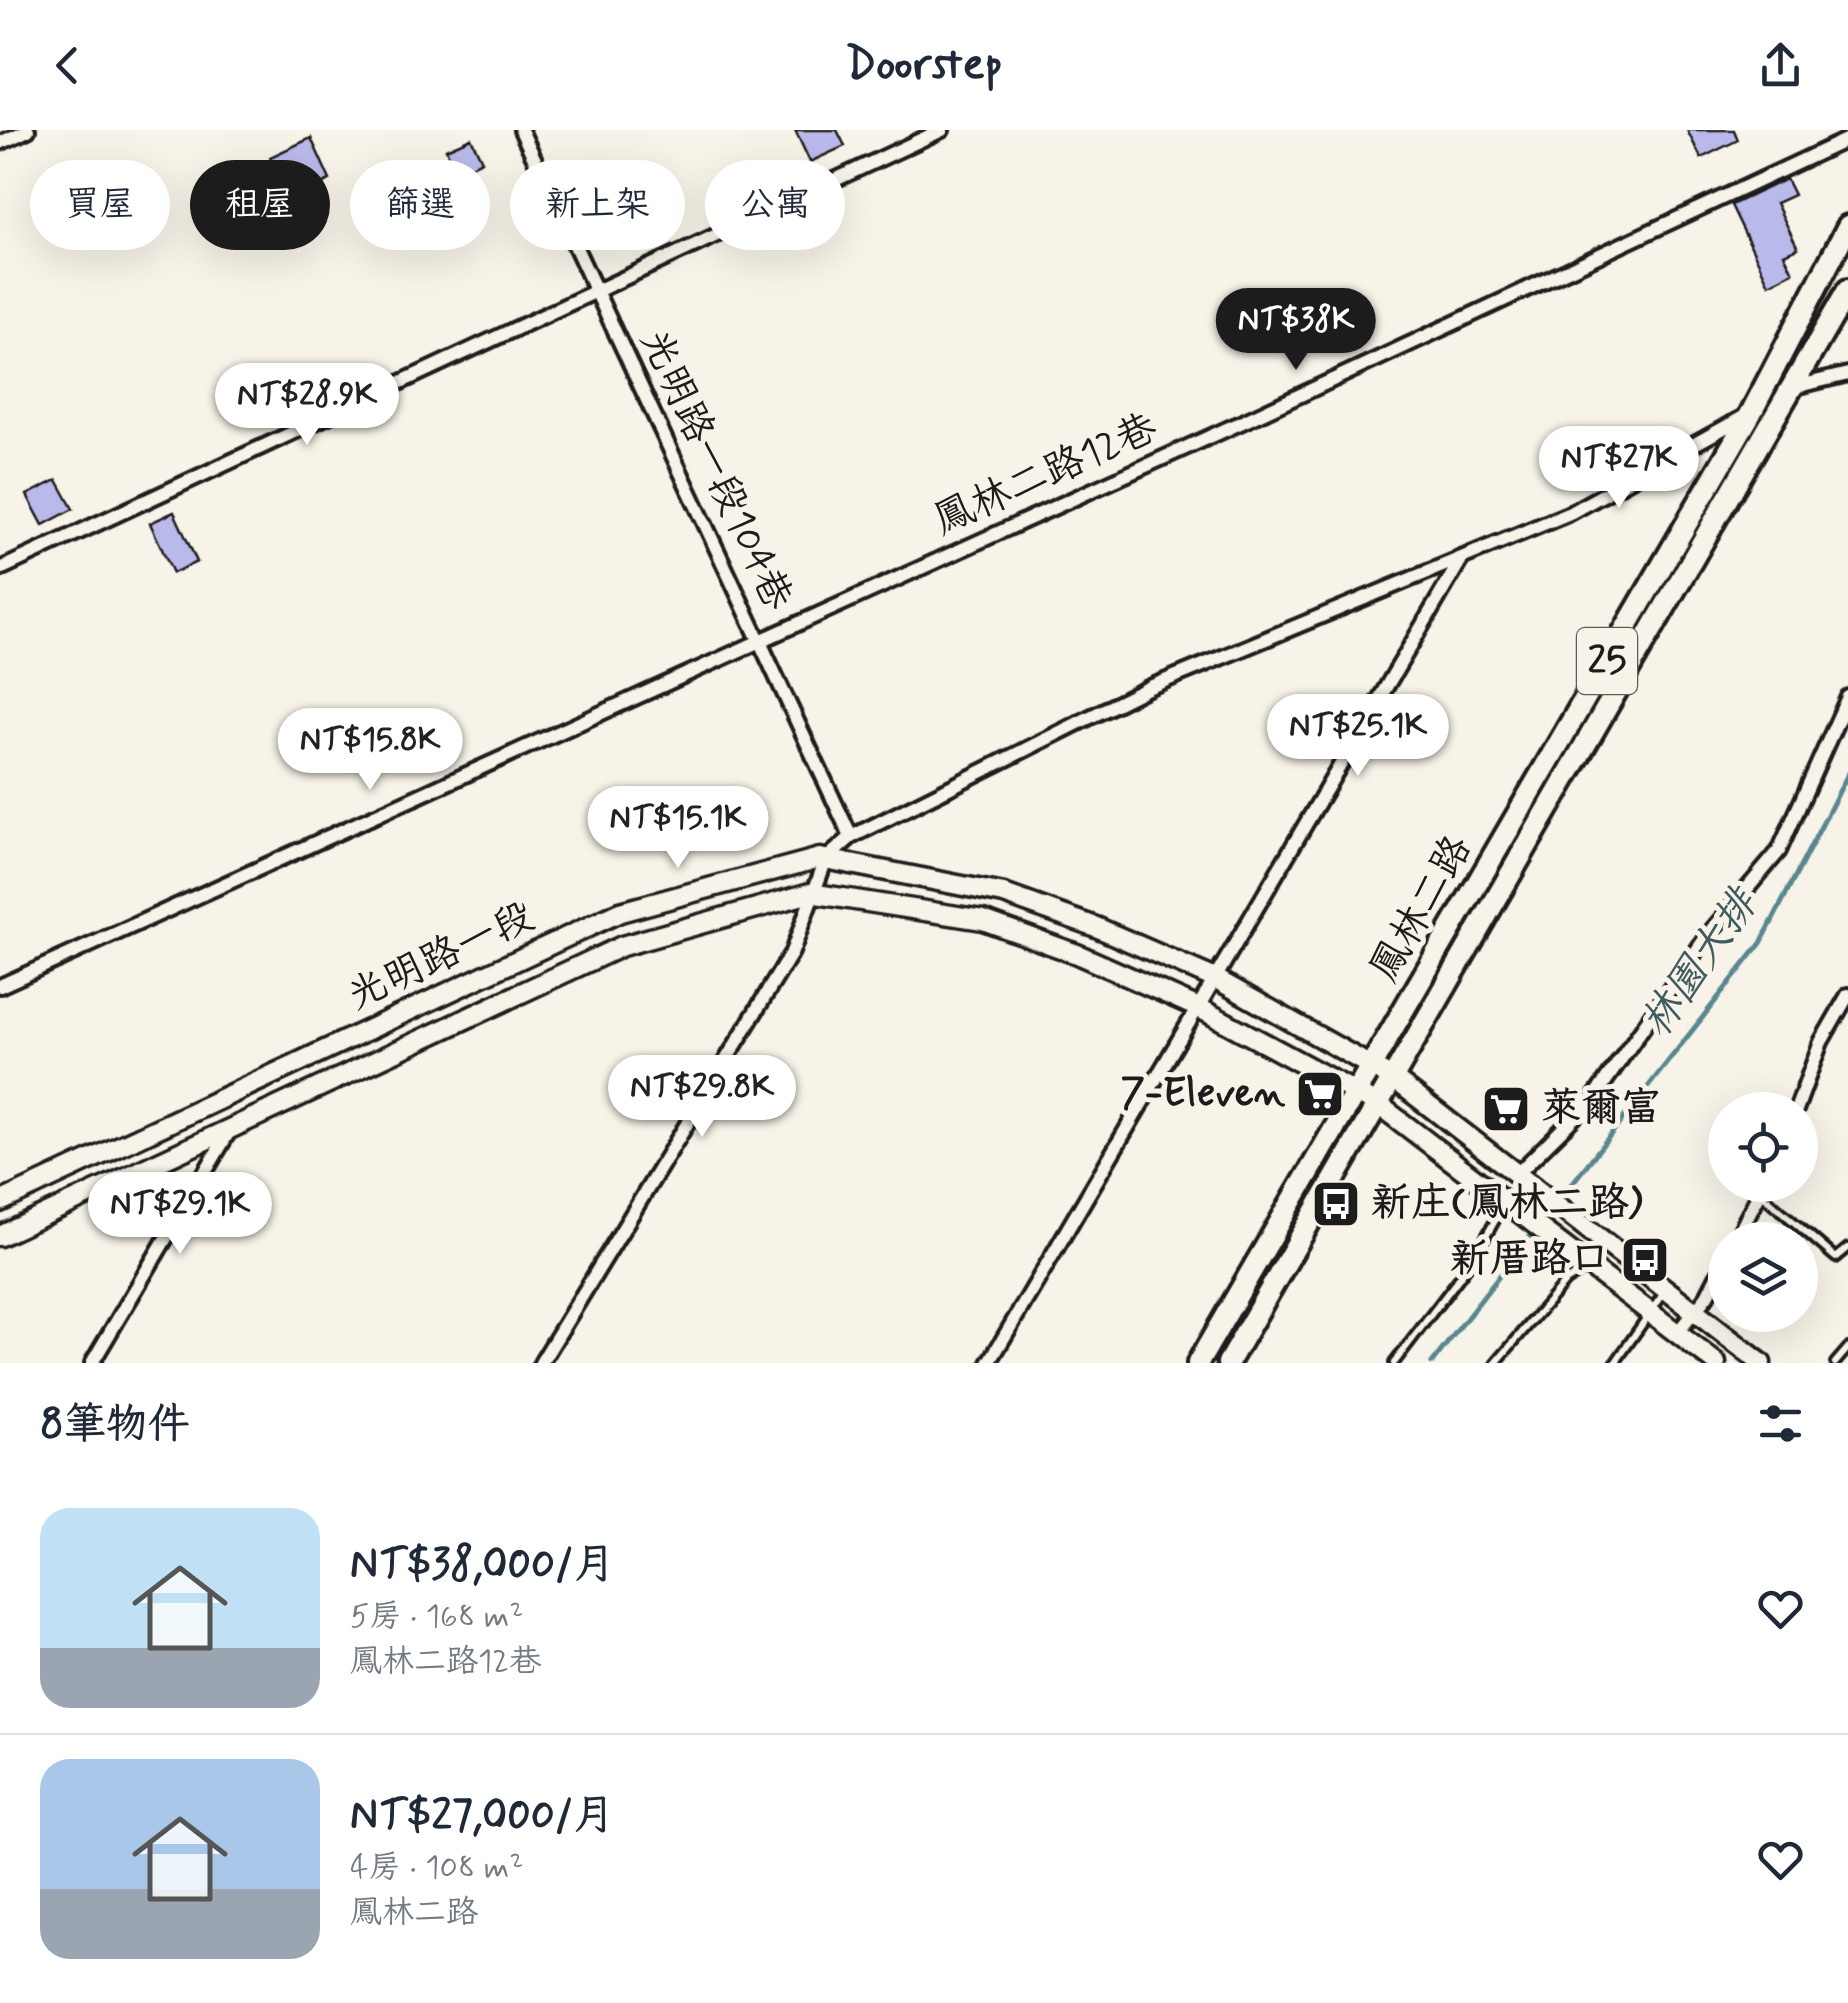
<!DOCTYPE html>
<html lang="zh-TW">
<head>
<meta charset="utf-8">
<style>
	:root { --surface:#fff; --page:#f6f6f7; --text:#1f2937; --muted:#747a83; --line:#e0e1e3; --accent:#1c1c1c }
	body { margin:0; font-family:Mynerve,"LXGW WenKai TC",sans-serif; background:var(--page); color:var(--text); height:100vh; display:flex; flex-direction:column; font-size:38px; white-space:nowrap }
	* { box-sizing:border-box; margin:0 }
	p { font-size:32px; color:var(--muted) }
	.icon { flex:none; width:55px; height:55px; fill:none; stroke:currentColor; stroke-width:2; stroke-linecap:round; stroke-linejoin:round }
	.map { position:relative; height:1233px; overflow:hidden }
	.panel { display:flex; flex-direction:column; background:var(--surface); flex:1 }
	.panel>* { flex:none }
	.top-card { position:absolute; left:30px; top:30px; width:1000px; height:90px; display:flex; gap:20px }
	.tools { position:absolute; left:1708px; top:962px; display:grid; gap:20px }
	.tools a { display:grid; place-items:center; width:110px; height:110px; border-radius:50%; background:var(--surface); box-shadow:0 10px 40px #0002; font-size:50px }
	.price { position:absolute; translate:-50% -85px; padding:0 22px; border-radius:35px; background:#fff; color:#222; font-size:32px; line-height:65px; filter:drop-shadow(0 2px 5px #0008) }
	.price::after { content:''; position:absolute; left:50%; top:60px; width:30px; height:22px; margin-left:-15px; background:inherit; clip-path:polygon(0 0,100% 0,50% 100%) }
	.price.current { background:var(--accent); color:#fff }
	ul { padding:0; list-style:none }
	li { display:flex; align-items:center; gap:30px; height:250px; padding:0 40px }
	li+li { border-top:2px solid var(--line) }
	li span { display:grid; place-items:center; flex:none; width:280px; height:200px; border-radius:30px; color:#555 }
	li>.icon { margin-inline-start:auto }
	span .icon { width:120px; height:120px; fill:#fffc; stroke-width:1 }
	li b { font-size:42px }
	h2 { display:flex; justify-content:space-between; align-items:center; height:120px; padding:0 40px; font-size:42px }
	.chip { padding:0 35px; border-radius:45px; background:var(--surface); box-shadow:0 10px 40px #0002; font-size:35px; line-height:90px }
	.chip.current { background:var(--accent); color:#fff }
	header { display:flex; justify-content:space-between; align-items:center; height:130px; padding:0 40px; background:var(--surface); font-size:45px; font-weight:700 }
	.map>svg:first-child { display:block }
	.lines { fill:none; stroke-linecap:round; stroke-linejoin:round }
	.stream { stroke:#598790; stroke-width:5 }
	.building { fill:#bab9eb; stroke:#1c1c1c; stroke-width:2.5 }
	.service-casing { stroke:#1c1c1c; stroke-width:14 }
	.minor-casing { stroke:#1c1c1c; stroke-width:20 }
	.tertiary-casing { stroke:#1c1c1c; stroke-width:25 }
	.primary-casing { stroke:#1c1c1c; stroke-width:28 }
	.service { stroke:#f7f3e8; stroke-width:6 }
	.minor { stroke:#f7f3e8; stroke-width:12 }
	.tertiary { stroke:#f7f3e8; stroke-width:18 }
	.primary { stroke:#f7f3e8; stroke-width:20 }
	.labels { text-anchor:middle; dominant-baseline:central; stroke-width:10; stroke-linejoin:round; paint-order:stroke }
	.shield { fill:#f7f3e8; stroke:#5e5c59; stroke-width:2.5 }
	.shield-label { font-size:38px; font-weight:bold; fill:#1c1c1c }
	.street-label { font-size:40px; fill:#1c1c1c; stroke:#f7f3e8 }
	.poi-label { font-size:40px; font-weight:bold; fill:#1c1c1c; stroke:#f7f3e8; text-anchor:end }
	.water-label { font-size:42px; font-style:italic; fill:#3f5b60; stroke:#f7f3e8 }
</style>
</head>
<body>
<header><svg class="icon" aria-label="back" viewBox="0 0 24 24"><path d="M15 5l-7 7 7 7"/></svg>Doorstep<svg class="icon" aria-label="share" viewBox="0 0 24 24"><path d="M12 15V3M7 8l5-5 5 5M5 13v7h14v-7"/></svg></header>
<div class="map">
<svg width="1848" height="1233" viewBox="0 0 1848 1233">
	<rect width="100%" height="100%" fill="#f7f3e8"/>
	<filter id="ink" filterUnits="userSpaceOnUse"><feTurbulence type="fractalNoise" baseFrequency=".01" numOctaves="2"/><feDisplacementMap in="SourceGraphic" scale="20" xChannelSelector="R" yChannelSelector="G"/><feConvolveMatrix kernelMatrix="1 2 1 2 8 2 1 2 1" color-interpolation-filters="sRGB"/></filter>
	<g filter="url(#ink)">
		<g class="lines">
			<!-- stream -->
			<g class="stream">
				<polyline points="1560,1069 1761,813 1848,644"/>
				<polyline points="1432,1233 1534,1101"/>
			</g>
		</g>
		<!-- building -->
		<g class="building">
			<polygon points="795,0 837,0 845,16 810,32"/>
			<polygon points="1687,0 1734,0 1738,10 1701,28"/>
			<polygon points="311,8 330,50 289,69 270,27"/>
			<polygon points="471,8 482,31 457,43 446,19"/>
			<polygon points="1786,49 1794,65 1776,73 1798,118 1784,124 1793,142 1769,154 1731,75"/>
			<polygon points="57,350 73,379 43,395 27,365"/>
			<polygon points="174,382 197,432 173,443 150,393"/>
		</g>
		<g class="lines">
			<!-- service casing -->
			<g class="service-casing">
				<g id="service">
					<polyline points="1760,1063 1836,1128 1848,1118"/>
					<polyline points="1394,1233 1472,1131 1505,1073"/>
					<polyline points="1496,1233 1566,1151 1589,1137"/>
					<polyline points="1615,1233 1666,1160"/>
					<polyline points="1835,1233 1848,1218"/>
				</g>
			</g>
			<!-- minor casing -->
			<g class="minor-casing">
				<g id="minor">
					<polyline points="521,0 851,707"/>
					<polyline points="0,13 28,0"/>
					<polyline points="1795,257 1848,244"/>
					<polyline points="0,439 942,0"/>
					<polyline points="0,856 1249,289 1848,9"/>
					<polyline points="1796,980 1821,912 1848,865"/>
					<polyline points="1515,1046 1593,969 1707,806 1779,721 1848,567"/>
					<polyline points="1736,1110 1763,1055"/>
					<polyline points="1678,1202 1707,1166 1725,1131"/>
					<polyline points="92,1233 230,1000"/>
					<polyline points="541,1233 792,822 826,729 851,707 1150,557 1570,383 1749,284"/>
					<polyline points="989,1233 1462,428"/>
				</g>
			</g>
			<!-- tertiary casing -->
			<g class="tertiary-casing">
				<g id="tertiary">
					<polyline points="0,1072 620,782 820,728 1004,764 1096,797 1218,850 1394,949 1761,1233"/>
					<polyline points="0,1106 622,816 810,763 983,790 1077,824 1201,879 1379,975 1716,1233"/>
				</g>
			</g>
			<!-- primary casing -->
			<g class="primary-casing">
				<g id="primary">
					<polyline points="1198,1233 1751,283 1848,96"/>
					<polyline points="1228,1233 1848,160"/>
				</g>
			</g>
			<!-- service -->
			<use href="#service" class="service"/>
			<!-- minor -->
			<use href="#minor" class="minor"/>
			<!-- tertiary -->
			<use href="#tertiary" class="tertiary"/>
			<!-- primary -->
			<use href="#primary" class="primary"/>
		</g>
	</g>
	<!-- icons -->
	<defs>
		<g id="supermarket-square" transform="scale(2.5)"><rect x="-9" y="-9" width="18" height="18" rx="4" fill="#1c1c1c" stroke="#f7f3e8"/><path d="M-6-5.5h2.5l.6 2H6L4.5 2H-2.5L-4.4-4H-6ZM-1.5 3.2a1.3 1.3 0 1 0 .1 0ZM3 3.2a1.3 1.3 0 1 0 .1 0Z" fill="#fff"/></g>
		<g id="bus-square" transform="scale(2.5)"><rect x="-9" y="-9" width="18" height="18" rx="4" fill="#1c1c1c" stroke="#f7f3e8"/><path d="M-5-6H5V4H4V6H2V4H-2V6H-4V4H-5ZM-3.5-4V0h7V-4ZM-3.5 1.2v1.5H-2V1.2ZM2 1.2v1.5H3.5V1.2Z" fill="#fff"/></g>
	</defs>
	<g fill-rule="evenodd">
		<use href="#supermarket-square" x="1320" y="964"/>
		<use href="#supermarket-square" x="1506" y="979"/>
		<use href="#bus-square" x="1336" y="1074"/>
		<use href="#bus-square" x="1645" y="1130"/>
	</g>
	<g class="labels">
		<!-- shield labels -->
		<rect class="shield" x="1577" y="498" width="60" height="66" rx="8"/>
		<g class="shield-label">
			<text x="1607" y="531">25</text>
		</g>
		<!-- street labels -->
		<g class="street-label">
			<text transform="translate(715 340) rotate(65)">光明路一段104巷</text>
			<text transform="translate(1046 345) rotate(-24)">鳳林二路12巷</text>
			<text transform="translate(1422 779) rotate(-60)">鳳林二路</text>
			<text transform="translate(441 827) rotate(-25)">光明路一段</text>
		</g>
		<!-- poi labels -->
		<g class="poi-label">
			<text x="1285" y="964">7-Eleven</text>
			<text x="1541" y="979" text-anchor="start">萊爾富</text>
			<text x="1371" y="1074" text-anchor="start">新庄(鳳林二路)</text>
			<text x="1610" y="1130">新厝路口</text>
		</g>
		<!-- water labels -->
		<g class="water-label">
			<text transform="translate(1700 834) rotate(-55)">林園大排</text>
		</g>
	</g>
</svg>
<div class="tools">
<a><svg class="icon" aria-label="locate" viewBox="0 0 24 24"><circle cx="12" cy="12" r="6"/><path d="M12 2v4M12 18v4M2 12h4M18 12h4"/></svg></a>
<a><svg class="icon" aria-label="layers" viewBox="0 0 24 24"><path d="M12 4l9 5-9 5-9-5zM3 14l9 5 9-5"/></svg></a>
</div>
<b class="price current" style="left:1296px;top:243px">NT$38K</b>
<b class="price" style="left:307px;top:318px">NT$28.9K</b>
<b class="price" style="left:1619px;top:381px">NT$27K</b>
<b class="price" style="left:1358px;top:649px">NT$25.1K</b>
<b class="price" style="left:370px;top:663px">NT$15.8K</b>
<b class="price" style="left:678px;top:741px">NT$15.1K</b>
<b class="price" style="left:702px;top:1010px">NT$29.8K</b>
<b class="price" style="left:180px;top:1127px">NT$29.1K</b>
<div class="top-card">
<a class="chip">買屋</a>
<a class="chip current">租屋</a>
<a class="chip">篩選</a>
<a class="chip">新上架</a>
<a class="chip">公寓</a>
</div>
</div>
<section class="panel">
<h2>8筆物件<svg class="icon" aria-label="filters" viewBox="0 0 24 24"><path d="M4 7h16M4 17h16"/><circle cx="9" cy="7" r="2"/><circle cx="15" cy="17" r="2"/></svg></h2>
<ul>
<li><span style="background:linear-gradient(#bfe0f5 70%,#9aa5b1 0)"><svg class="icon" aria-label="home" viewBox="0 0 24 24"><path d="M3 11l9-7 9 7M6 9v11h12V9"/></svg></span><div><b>NT$38,000/月</b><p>5房 · 168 m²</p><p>鳳林二路12巷</p></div><svg class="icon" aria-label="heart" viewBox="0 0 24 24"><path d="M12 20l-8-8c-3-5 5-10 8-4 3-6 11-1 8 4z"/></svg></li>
<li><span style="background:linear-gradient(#a9c7e8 65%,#9aa5b1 0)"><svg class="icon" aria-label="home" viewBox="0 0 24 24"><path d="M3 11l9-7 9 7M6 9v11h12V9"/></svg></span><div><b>NT$27,000/月</b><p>4房 · 108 m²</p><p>鳳林二路</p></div><svg class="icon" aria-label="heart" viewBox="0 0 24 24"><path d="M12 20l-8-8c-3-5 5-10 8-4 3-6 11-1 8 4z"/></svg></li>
</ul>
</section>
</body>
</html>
